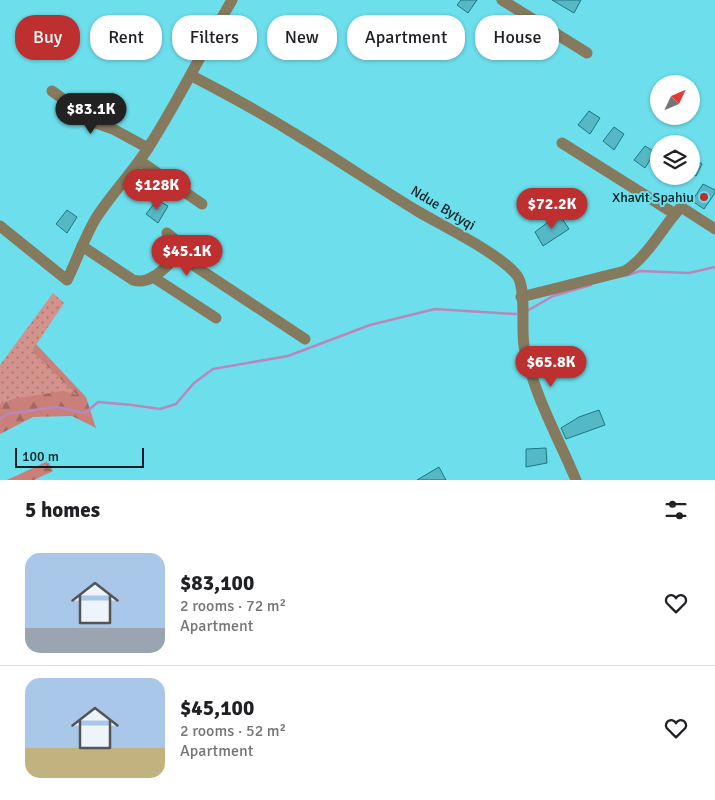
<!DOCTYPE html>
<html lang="en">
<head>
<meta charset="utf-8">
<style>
	:root { --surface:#fff; --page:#f6f6f6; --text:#202124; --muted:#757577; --line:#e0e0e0; --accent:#be2f2f }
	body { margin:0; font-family:Signika,sans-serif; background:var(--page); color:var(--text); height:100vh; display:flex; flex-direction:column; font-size:19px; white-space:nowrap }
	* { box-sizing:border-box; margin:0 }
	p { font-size:16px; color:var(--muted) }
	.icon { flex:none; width:28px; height:28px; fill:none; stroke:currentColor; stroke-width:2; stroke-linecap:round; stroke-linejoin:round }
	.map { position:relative; height:480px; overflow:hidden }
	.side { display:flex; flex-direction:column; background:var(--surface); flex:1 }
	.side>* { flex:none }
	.guide { position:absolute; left:15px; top:15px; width:685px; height:45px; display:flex; gap:10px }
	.needle { width:32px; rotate:46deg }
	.fabs { position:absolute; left:650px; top:75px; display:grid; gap:10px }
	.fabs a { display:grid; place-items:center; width:50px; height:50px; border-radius:50%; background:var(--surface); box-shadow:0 1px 4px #0004; font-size:25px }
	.scale { position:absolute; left:15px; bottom:12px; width:129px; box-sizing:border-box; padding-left:5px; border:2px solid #051f22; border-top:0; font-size:14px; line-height:18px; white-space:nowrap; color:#051f22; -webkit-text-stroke:4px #6ddfec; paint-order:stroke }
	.price { position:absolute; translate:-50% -42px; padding:0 11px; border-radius:18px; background:var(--accent); color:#fff; font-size:16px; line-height:32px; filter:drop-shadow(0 1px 2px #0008) }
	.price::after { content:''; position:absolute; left:50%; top:30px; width:15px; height:11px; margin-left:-8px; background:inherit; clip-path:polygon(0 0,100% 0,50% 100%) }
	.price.current { background:#222; color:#fff }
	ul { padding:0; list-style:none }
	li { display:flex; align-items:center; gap:15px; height:125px; padding:0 25px }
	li+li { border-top:1px solid var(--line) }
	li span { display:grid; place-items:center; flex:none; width:140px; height:100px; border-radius:15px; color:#555 }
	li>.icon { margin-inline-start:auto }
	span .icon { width:60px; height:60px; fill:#fffc; stroke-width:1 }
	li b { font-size:21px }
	h2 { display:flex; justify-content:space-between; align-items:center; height:60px; padding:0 25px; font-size:21px }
	.pill { padding:0 18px; border-radius:20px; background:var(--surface); box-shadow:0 1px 4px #0004; font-size:18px; line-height:45px }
	.pill.current { background:var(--accent); color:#fff }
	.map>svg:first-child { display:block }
	.grass { fill:url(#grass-dots) }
	.forest { fill:url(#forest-firs) }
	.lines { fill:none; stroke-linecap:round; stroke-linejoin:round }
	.stream { stroke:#b987bb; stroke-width:2.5 }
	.building { fill:#56b8c4; stroke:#197882 }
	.minor { stroke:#85795e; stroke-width:11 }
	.poi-dot { fill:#be2f2f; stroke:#6ddfec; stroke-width:2 }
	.labels { text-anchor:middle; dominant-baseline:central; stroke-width:4; stroke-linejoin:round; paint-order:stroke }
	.poi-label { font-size:14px; fill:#051f22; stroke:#6ddfec; text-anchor:end }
	.street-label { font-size:14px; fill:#051f22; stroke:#6ddfec }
</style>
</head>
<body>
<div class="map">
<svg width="715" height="480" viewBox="0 0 715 480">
	<defs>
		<pattern id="grass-dots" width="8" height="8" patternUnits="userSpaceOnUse" patternTransform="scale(1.25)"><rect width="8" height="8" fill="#d3928b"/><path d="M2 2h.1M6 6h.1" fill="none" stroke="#a97771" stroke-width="1.8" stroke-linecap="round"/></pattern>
		<pattern id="forest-firs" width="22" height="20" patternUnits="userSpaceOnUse" patternTransform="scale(1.25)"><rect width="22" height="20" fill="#ca8079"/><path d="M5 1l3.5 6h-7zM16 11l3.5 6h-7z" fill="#a26863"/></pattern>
	</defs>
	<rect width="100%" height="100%" fill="#6ddfec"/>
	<!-- grass -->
	<polygon class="grass" points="53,293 64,303 32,351 78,395 12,399 0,404 0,365"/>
	<!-- forest -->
	<g class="forest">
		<polygon points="36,344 86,397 96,428 72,416 33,417 0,434 0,404 12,399 63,391 77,395 32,351"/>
		<polygon points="48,461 53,471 34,480 7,480"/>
	</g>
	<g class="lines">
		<!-- stream -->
		<g class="stream">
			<polyline points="628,275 640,271 689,273 715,267"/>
			<polyline points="527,311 553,296 591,285"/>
			<polyline points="0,419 7,414 57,407 85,413 98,402 132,405 160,409 176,404 194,383 213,369 288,356 370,325 435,309 516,314"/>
		</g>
	</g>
	<!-- building -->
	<g class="building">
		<polygon points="461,0 477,0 468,13 457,5"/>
		<polygon points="552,0 581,0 574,13"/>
		<polygon points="589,111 600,118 590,134 578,125"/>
		<polygon points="614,127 624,134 614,150 603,141"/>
		<polygon points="645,146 655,152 645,168 634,160"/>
		<polygon points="691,158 702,164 696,176 691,173"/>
		<polygon points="703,184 715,190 715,193 704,209 692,201"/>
		<polygon points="157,200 168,206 158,223 146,214"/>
		<polygon points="67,210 77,217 67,233 56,224"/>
		<polygon points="559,214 569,229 543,246 535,232"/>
		<polygon points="599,410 605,425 566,439 561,428 579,417"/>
		<polygon points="546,448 547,463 526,467 526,449"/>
		<polygon points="439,467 446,480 417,480"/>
	</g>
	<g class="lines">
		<!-- minor -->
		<g class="minor">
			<polyline points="502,0 587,53"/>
			<path d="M192 76C229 95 265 115 300 137 340 161 379 188 419 212 441 225 509 258 519 279 526 295 521 327 524 346 533 393 558 437 576 480"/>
			<polyline points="52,91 96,123 113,129 148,148"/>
			<polyline points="562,143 675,214 681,207 715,229"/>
			<polyline points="140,161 202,204"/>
			<path d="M0 226 67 280C77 260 84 238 96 218 112 193 134 171 150 145 180 98 204 48 232 0"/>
			<polyline points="167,233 184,247 178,255"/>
			<path d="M82 246 133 280C151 286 166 266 178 255L305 339"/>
			<polyline points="153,277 216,318"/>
			<path d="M521 297 625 271C644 260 661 231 675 214"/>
		</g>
	</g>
	<!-- markers -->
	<circle class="poi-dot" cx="704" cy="197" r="5"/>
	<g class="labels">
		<!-- poi labels -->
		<g class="poi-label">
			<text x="694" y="197">Xhavit Spahiu</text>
		</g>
		<!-- street labels -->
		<g class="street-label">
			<text transform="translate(443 208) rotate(31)">Ndue Bytyqi</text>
		</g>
	</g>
</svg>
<div class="fabs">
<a><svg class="needle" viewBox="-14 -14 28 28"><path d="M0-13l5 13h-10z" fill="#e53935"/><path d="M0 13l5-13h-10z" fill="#757577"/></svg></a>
<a><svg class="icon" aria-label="layers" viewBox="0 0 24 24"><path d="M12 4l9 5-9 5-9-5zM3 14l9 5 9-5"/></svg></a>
</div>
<div class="scale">100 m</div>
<b class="price current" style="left:91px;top:135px">$83.1K</b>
<b class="price" style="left:157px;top:211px">$128K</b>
<b class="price" style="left:552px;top:230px">$72.2K</b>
<b class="price" style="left:187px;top:277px">$45.1K</b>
<b class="price" style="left:551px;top:388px">$65.8K</b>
<div class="guide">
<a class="pill current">Buy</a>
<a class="pill">Rent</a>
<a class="pill">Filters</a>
<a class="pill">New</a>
<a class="pill">Apartment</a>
<a class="pill">House</a>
</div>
</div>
<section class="side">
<h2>5 homes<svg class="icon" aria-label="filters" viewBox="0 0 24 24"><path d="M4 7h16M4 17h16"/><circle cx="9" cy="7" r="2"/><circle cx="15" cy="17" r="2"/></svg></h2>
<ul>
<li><span style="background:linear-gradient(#a9c7e8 75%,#9aa5b1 0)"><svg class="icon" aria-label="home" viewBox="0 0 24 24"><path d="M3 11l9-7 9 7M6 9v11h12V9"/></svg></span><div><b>$83,100</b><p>2 rooms · 72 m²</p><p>Apartment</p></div><svg class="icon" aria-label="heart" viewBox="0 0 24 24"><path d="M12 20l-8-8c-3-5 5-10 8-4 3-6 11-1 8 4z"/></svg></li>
<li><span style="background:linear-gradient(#a9c7e8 70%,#c2b280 0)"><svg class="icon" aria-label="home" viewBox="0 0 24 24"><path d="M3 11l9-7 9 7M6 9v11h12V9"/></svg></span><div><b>$45,100</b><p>2 rooms · 52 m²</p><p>Apartment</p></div><svg class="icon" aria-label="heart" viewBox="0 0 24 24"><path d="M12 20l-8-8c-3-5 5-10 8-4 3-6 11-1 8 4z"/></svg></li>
</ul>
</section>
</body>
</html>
